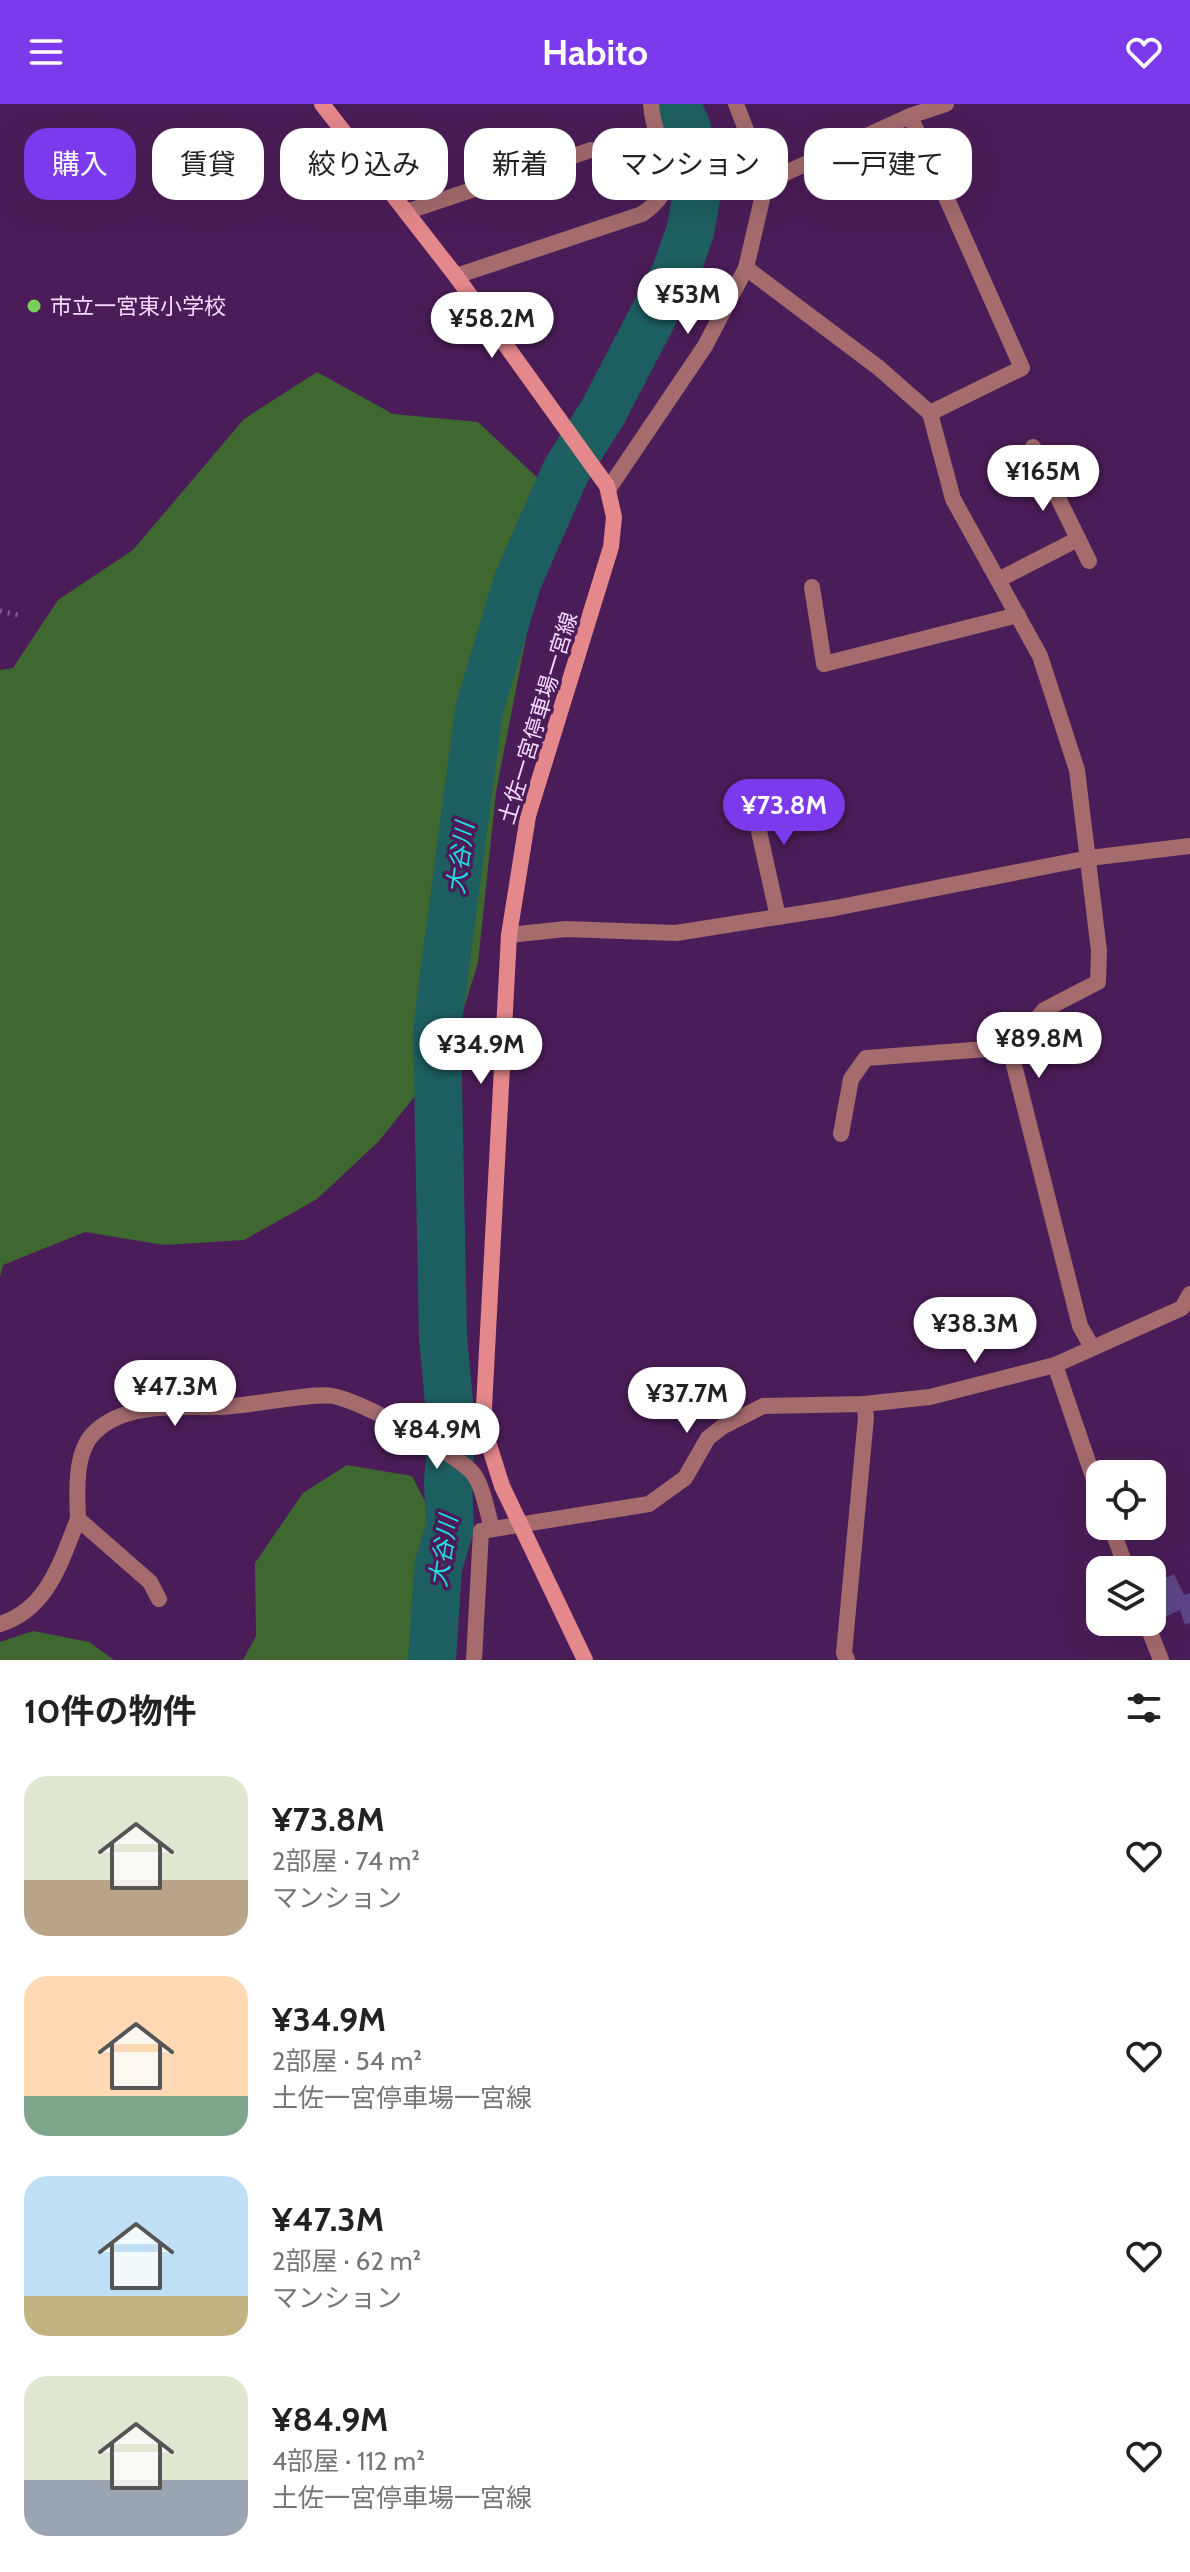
<!DOCTYPE html>
<html lang="ja">
<head>
<meta charset="utf-8">
<style>
	:root { --surface:#fff; --page:#f6f6f6; --text:#222; --muted:#767676; --accent:#7c3aed }
	body { margin:0; font-family:Cabin,"Noto Sans JP",sans-serif; background:var(--page); color:var(--text); height:100vh; display:flex; flex-direction:column; font-size:30px; white-space:nowrap }
	* { box-sizing:border-box; margin:0 }
	p { font-size:26px; color:var(--muted) }
	.icon { flex:none; width:44px; height:44px; fill:none; stroke:currentColor; stroke-width:2; stroke-linecap:round; stroke-linejoin:round }
	.map { position:relative; height:1556px; overflow:hidden }
	.sheet { display:flex; flex-direction:column; background:var(--surface); flex:1 }
	.sheet>* { flex:none }
	.guide { position:absolute; left:24px; top:24px; width:1142px; height:72px; display:flex; gap:16px }
	.buttons { position:absolute; left:1086px; top:1356px; display:grid; gap:16px }
	.buttons a { display:grid; place-items:center; width:80px; height:80px; border-radius:16px; background:var(--surface); box-shadow:0 8px 32px #0002; font-size:40px }
	.price { position:absolute; translate:-50% -68px; padding:0 18px; border-radius:28px; background:#fff; color:#222; font-size:26px; line-height:52px; filter:drop-shadow(0 2px 4px #0008) }
	.price::after { content:''; position:absolute; left:50%; top:48px; width:24px; height:18px; margin-left:-12px; background:inherit; clip-path:polygon(0 0,100% 0,50% 100%) }
	.price.selected { background:var(--accent); color:#fff }
	ul { padding:0; list-style:none }
	li { display:flex; align-items:center; gap:24px; height:200px; padding:0 24px }
	li span { display:grid; place-items:center; flex:none; width:224px; height:160px; border-radius:24px; color:#555 }
	li>.icon { margin-inline-start:auto }
	span .icon { width:96px; height:96px; fill:#fffc; stroke-width:1 }
	li b { font-size:34px }
	h2 { display:flex; justify-content:space-between; align-items:center; height:96px; padding:0 24px; font-size:34px }
	.pill { padding:0 28px; border-radius:24px; background:var(--surface); box-shadow:0 8px 32px #0002; font-size:28px; line-height:72px }
	.pill.selected { background:var(--accent); color:#fff }
	header { display:flex; justify-content:space-between; align-items:center; height:104px; padding:0 24px; background:var(--accent); color:#fff; font-size:36px; font-weight:700 }
	.map>svg:first-child { display:block }
	.green { fill:#3f6730 }
	.lines { fill:none; stroke-linecap:round; stroke-linejoin:round }
	.river { stroke:#1d5e60; stroke-width:48 }
	.building { fill:#5d468a }
	.path { stroke:#855e91; stroke-width:5; stroke-dasharray:2 6; stroke-linecap:butt }
	.street { stroke:#a56b6d; stroke-width:16 }
	.secondary { stroke:#e4888b; stroke-width:16 }
	.poi-dot { fill:#79d157; stroke:#4b1d58; stroke-width:3 }
	.labels { text-anchor:middle; dominant-baseline:central; stroke-width:7; stroke-linejoin:round; paint-order:stroke }
	.poi-label { font-size:22px; fill:#f6dbff; stroke:#4b1d58; text-anchor:start }
	.street-label { font-size:22px; fill:#f6dbff; stroke:#4b1d58 }
	.water-label { font-size:24px; font-style:italic; fill:#1fe0e6; stroke:#4b1d58 }
</style>
</head>
<body>
<header><svg class="icon" aria-label="menu" viewBox="0 0 24 24"><path d="M4 6h16M4 12h16M4 18h16"/></svg>Habito<svg class="icon" aria-label="heart" viewBox="0 0 24 24"><path d="M12 20l-8-8c-3-5 5-10 8-4 3-6 11-1 8 4z"/></svg></header>
<div class="map">
<svg width="1190" height="1556" viewBox="0 0 1190 1556">
	<rect width="100%" height="100%" fill="#4b1d58"/>
	<!-- green -->
	<g class="green">
		<polygon points="317,268 393,310 478,318 541,377 540,462 496,688 478,859 450,948 379,1037 317,1095 244,1136 164,1141 85,1128 3,1161 0,1173 0,566 13,564 58,496 133,446 244,315"/>
		<polygon points="347,1361 412,1372 451,1448 455,1533 452,1556 243,1556 256,1532 255,1459 303,1389"/>
		<polygon points="33,1527 89,1538 114,1556 0,1556 0,1538"/>
	</g>
	<g class="lines">
		<!-- river -->
		<polyline class="river" points="432,1556 438,1463 450,1423 448,1377 452,1331 443,1233 437,924 479,606 518,476 566,367 603,308 675,170 690,128 698,84 687,24 676,0"/>
	</g>
	<!-- building -->
	<polygon class="building" points="1174,1470 1184,1491 1190,1489 1190,1519 1185,1521 1180,1506 1161,1515 1152,1493 1152,1480"/>
	<g class="lines">
		<!-- path -->
		<polyline class="path" points="0,507 18,511"/>
		<!-- street -->
		<g class="street">
			<polyline points="910,12 1022,264 930,309"/>
			<polyline points="766,78 910,12 946,0"/>
			<polyline points="406,108 591,46"/>
			<polyline points="746,164 879,264 930,309 953,395 1040,552 1077,666 1099,847 1098,878 1044,906 1014,943 1014,961 1080,1222 1092,1243"/>
			<path d="M456 172 642 110C691 77 653 44 651 0"/>
			<polyline points="1033,343 1089,457"/>
			<polyline points="609,384 705,242 746,164 766,78 736,0"/>
			<polyline points="998,476 1078,435"/>
			<polyline points="812,483 824,560 1018,511"/>
			<polyline points="744,688 758,723 778,813"/>
			<polyline points="509,831 566,825 676,829 835,804 1089,754 1190,742"/>
			<polyline points="841,1030 851,975 866,954 1014,943"/>
			<polyline points="1055,1261 1100,1393"/>
			<polyline points="1111,1422 1127,1466"/>
			<path d="M159 1495 150 1478 78 1415C77 1389 74 1347 95 1328 125 1298 180 1304 218 1303 246 1303 312 1288 333 1292 363 1298 449 1346 471 1367 483 1379 487 1409 492 1424"/>
			<polyline points="1146,1518 1161,1556"/>
			<path d="M0 1520C48 1505 61 1457 78 1415"/>
			<polyline points="474,1556 481,1427 649,1400 685,1374 708,1334 722,1323 763,1302 864,1300 930,1293 1055,1261 1182,1204 1190,1190"/>
			<polyline points="847,1556 844,1549 866,1313 864,1300"/>
		</g>
		<!-- secondary -->
		<polyline class="secondary" points="322,0 456,172 607,382 614,413 611,443 528,712 509,831 483,1322 502,1382 585,1556"/>
	</g>
	<!-- markers -->
	<circle class="poi-dot" cx="34" cy="202" r="8"/>
	<g class="labels">
		<!-- poi labels -->
		<g class="poi-label">
			<text x="50" y="202">市立一宮東小学校</text>
		</g>
		<!-- street labels -->
		<g class="street-label">
			<text transform="translate(538 614) rotate(-73)">土佐一宮停車場一宮線</text>
		</g>
		<!-- water labels -->
		<g class="water-label">
			<text transform="translate(460 754) rotate(-82)">大谷川</text>
			<text transform="translate(443 1447) rotate(-81)">大谷川</text>
		</g>
	</g>
</svg>
<div class="buttons">
<a><svg class="icon" aria-label="locate" viewBox="0 0 24 24"><circle cx="12" cy="12" r="6"/><path d="M12 2v4M12 18v4M2 12h4M18 12h4"/></svg></a>
<a><svg class="icon" aria-label="layers" viewBox="0 0 24 24"><path d="M12 4l9 5-9 5-9-5zM3 14l9 5 9-5"/></svg></a>
</div>
<b class="price" style="left:688px;top:232px">¥53M</b>
<b class="price" style="left:492px;top:256px">¥58.2M</b>
<b class="price" style="left:1043px;top:409px">¥165M</b>
<b class="price selected" style="left:784px;top:743px">¥73.8M</b>
<b class="price" style="left:1039px;top:976px">¥89.8M</b>
<b class="price" style="left:481px;top:982px">¥34.9M</b>
<b class="price" style="left:975px;top:1261px">¥38.3M</b>
<b class="price" style="left:175px;top:1324px">¥47.3M</b>
<b class="price" style="left:687px;top:1331px">¥37.7M</b>
<b class="price" style="left:437px;top:1367px">¥84.9M</b>
<div class="guide">
<a class="pill selected">購入</a>
<a class="pill">賃貸</a>
<a class="pill">絞り込み</a>
<a class="pill">新着</a>
<a class="pill">マンション</a>
<a class="pill">一戸建て</a>
</div>
</div>
<section class="sheet">
<h2>10件の物件<svg class="icon" aria-label="filters" viewBox="0 0 24 24"><path d="M4 7h16M4 17h16"/><circle cx="9" cy="7" r="2"/><circle cx="15" cy="17" r="2"/></svg></h2>
<ul>
<li><span style="background:linear-gradient(#dfe7d0 65%,#b9a48a 0)"><svg class="icon" aria-label="home" viewBox="0 0 24 24"><path d="M3 11l9-7 9 7M6 9v11h12V9"/></svg></span><div><b>¥73.8M</b><p>2部屋 · 74 m²</p><p>マンション</p></div><svg class="icon" aria-label="heart" viewBox="0 0 24 24"><path d="M12 20l-8-8c-3-5 5-10 8-4 3-6 11-1 8 4z"/></svg></li>
<li><span style="background:linear-gradient(#ffd9b3 75%,#7fa58c 0)"><svg class="icon" aria-label="home" viewBox="0 0 24 24"><path d="M3 11l9-7 9 7M6 9v11h12V9"/></svg></span><div><b>¥34.9M</b><p>2部屋 · 54 m²</p><p>土佐一宮停車場一宮線</p></div><svg class="icon" aria-label="heart" viewBox="0 0 24 24"><path d="M12 20l-8-8c-3-5 5-10 8-4 3-6 11-1 8 4z"/></svg></li>
<li><span style="background:linear-gradient(#bfe0f5 75%,#c2b280 0)"><svg class="icon" aria-label="home" viewBox="0 0 24 24"><path d="M3 11l9-7 9 7M6 9v11h12V9"/></svg></span><div><b>¥47.3M</b><p>2部屋 · 62 m²</p><p>マンション</p></div><svg class="icon" aria-label="heart" viewBox="0 0 24 24"><path d="M12 20l-8-8c-3-5 5-10 8-4 3-6 11-1 8 4z"/></svg></li>
<li><span style="background:linear-gradient(#dfe7d0 65%,#9aa5b1 0)"><svg class="icon" aria-label="home" viewBox="0 0 24 24"><path d="M3 11l9-7 9 7M6 9v11h12V9"/></svg></span><div><b>¥84.9M</b><p>4部屋 · 112 m²</p><p>土佐一宮停車場一宮線</p></div><svg class="icon" aria-label="heart" viewBox="0 0 24 24"><path d="M12 20l-8-8c-3-5 5-10 8-4 3-6 11-1 8 4z"/></svg></li>
</ul>
</section>
</body>
</html>
